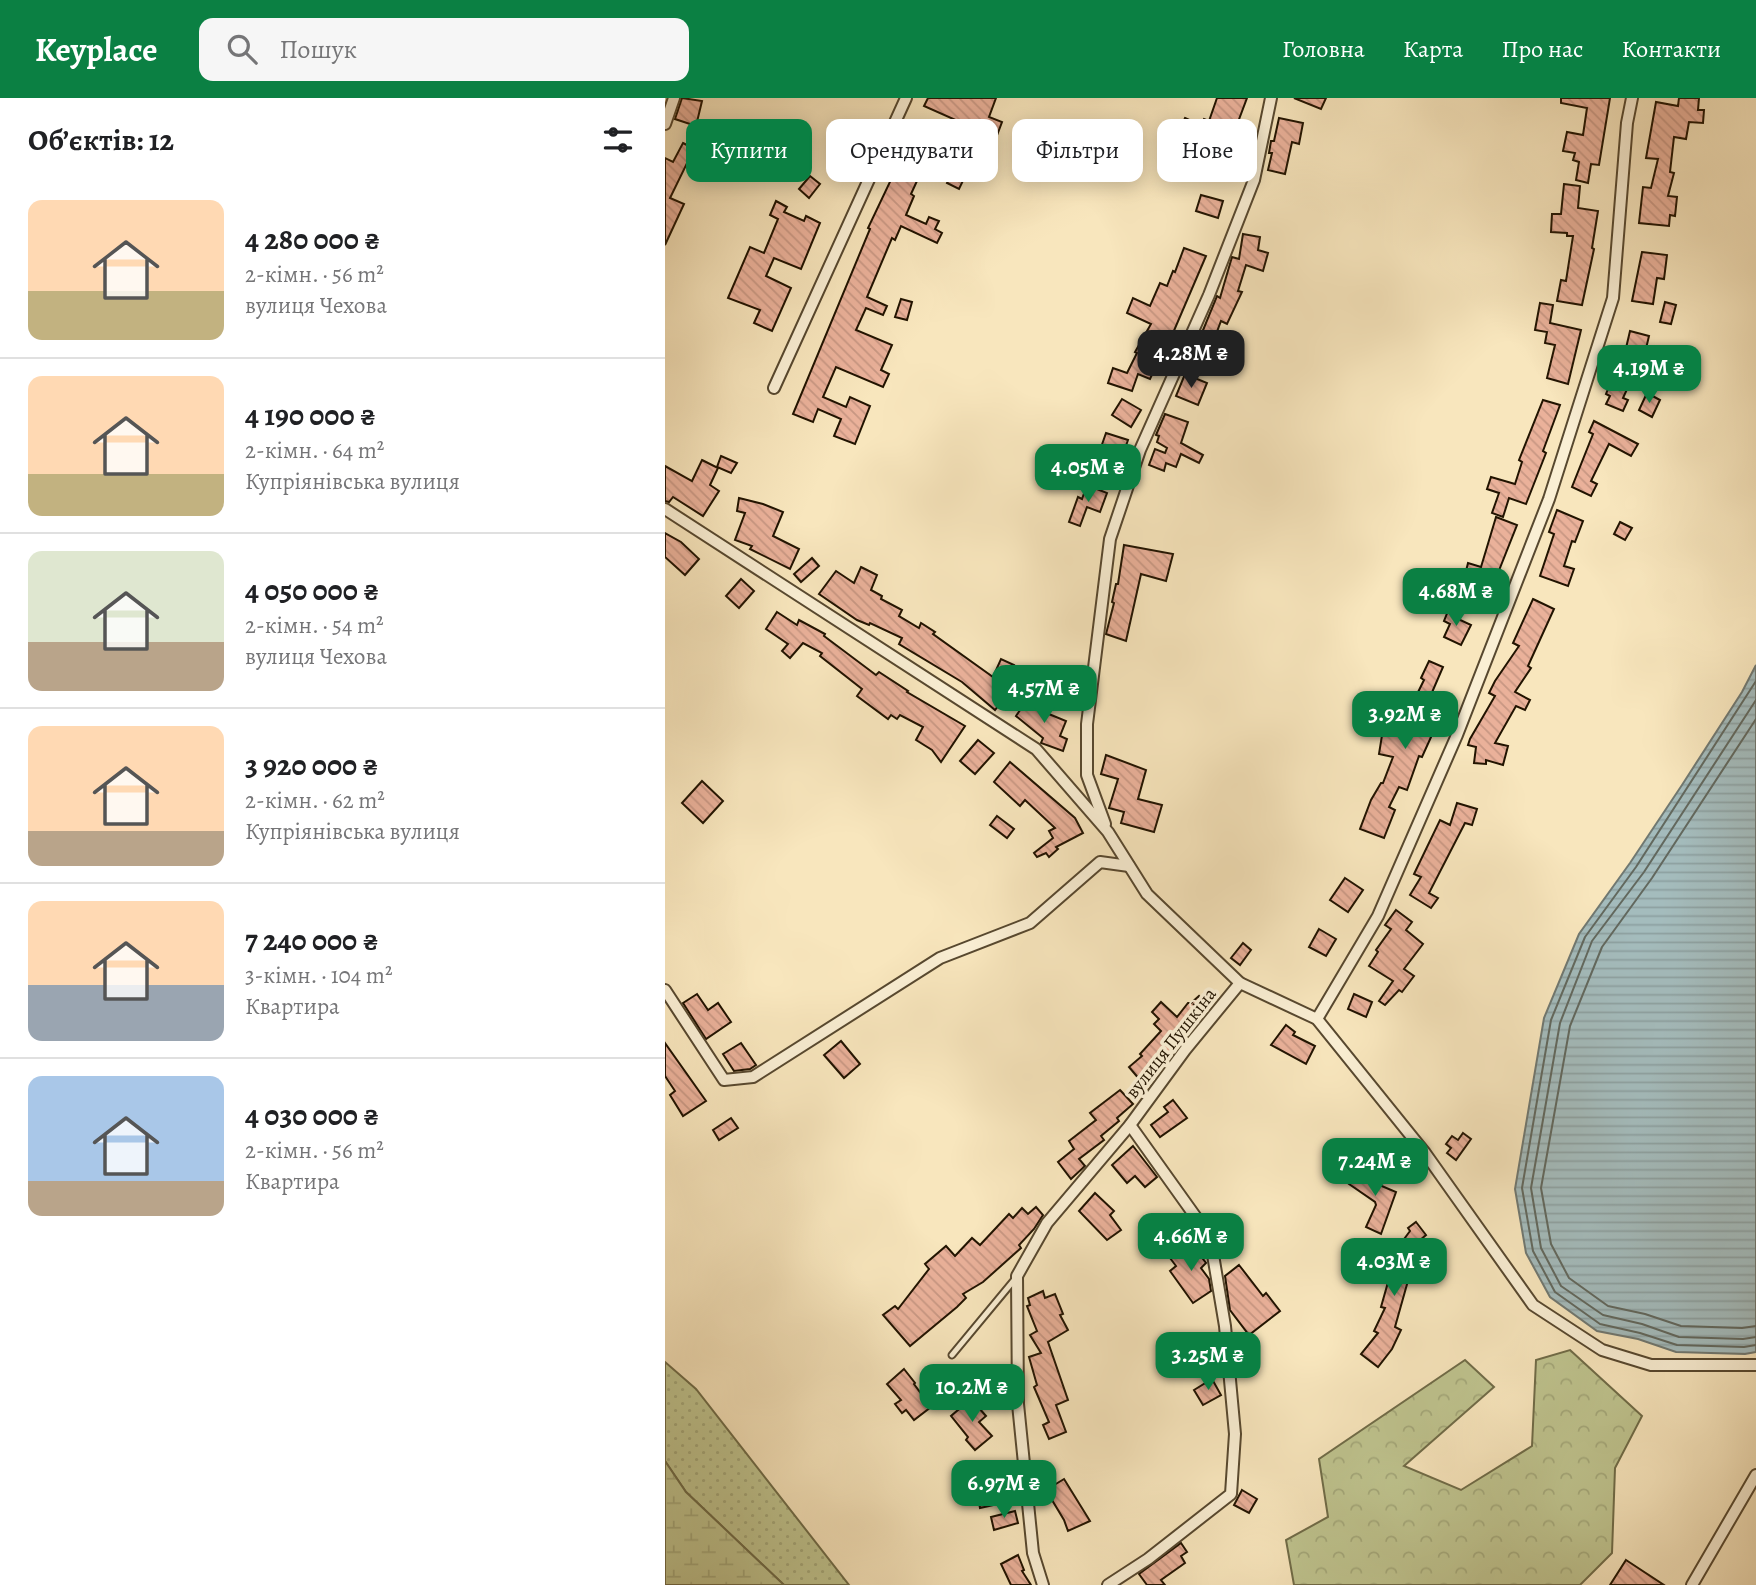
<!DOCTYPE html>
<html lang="uk">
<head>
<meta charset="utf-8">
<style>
	:root { --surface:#fff; --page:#f6f6f6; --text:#202124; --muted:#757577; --line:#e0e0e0; --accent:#0b8043 }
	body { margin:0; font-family:Alegreya,serif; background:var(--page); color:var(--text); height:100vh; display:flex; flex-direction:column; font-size:26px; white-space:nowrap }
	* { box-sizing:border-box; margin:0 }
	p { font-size:23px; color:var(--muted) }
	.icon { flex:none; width:38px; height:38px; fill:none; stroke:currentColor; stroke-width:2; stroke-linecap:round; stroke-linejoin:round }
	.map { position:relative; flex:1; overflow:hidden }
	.details { display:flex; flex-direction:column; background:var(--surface); width:665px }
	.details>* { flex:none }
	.guide { position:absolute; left:21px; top:21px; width:665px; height:63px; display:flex; gap:14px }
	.price { position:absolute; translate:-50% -60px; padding:0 16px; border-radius:14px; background:var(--accent); color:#fff; font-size:23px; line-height:46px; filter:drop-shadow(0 2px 4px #0008) }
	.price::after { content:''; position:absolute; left:50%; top:42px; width:21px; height:16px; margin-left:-10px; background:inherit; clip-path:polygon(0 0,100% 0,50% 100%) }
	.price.selected { background:#222; color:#fff }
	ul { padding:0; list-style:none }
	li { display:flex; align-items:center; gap:21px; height:175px; padding:0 28px }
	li+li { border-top:2px solid var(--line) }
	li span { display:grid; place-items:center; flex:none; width:196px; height:140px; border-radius:14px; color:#555 }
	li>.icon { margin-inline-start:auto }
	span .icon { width:84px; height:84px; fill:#fffc; stroke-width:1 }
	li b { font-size:30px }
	h2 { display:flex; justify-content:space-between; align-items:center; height:84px; padding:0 28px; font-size:30px }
	.pill { padding:0 24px; border-radius:14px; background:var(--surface); box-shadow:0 4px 18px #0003; font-size:24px; line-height:63px }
	.pill.selected { background:var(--accent); color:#fff }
	header { display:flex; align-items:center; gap:42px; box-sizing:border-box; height:98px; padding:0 35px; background:var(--accent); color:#fff }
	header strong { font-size:33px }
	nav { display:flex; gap:38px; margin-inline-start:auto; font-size:24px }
	.search { width:490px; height:63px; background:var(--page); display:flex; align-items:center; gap:18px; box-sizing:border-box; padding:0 24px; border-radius:14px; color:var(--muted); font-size:26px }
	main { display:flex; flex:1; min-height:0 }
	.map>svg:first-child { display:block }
	.grass { fill:url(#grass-dots); stroke:#706c48; stroke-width:2 }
	.forest { fill:url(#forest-crowns); stroke:#706c48; stroke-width:2 }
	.wetland { fill:url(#wetland-marsh); stroke:#706c48; stroke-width:2 }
	.water { fill:url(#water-rules); stroke:#707871; stroke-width:2 }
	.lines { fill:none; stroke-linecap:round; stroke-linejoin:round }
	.shore { stroke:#62685e; stroke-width:2 }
	.building { fill:url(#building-back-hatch); stroke:#211300; stroke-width:2 }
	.service-casing { stroke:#57482f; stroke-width:9 }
	.minor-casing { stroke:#57482f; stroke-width:14 }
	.service { stroke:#faefd4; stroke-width:5 }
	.minor { stroke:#faefd4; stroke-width:10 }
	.labels { text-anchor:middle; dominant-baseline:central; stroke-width:7; stroke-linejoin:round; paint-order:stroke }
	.street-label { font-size:19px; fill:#211300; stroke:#faefd4 }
</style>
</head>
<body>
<header>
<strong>Keyplace</strong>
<div class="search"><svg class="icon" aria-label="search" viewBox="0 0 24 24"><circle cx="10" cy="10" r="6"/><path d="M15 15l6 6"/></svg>Пошук</div>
<nav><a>Головна</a><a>Карта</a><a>Про нас</a><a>Контакти</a></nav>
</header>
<main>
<section class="details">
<h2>Об’єктів: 12<svg class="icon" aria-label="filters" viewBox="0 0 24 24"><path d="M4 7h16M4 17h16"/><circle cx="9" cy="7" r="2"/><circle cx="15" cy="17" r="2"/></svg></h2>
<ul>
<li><span style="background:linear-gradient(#ffd9b3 65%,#c2b280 0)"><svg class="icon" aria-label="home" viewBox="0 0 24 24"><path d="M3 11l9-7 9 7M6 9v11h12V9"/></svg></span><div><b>4 280 000 ₴</b><p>2-кімн. · 56 m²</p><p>вулиця Чехова</p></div></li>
<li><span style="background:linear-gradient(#ffd9b3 70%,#c2b280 0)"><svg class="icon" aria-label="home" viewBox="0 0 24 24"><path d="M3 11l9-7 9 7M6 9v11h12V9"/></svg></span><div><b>4 190 000 ₴</b><p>2-кімн. · 64 m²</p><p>Купріянівська вулиця</p></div></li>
<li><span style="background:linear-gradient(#dfe7d0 65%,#b9a48a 0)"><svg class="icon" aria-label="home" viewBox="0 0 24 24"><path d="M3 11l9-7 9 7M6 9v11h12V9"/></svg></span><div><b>4 050 000 ₴</b><p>2-кімн. · 54 m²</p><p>вулиця Чехова</p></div></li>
<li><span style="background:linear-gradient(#ffd9b3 75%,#b9a48a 0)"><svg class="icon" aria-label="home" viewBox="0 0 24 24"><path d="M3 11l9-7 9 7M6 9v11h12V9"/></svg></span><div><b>3 920 000 ₴</b><p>2-кімн. · 62 m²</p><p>Купріянівська вулиця</p></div></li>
<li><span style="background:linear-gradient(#ffd9b3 60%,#9aa5b1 0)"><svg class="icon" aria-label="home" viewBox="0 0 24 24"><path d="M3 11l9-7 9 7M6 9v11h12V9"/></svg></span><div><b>7 240 000 ₴</b><p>3-кімн. · 104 m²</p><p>Квартира</p></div></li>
<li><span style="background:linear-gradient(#a9c7e8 75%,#b9a48a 0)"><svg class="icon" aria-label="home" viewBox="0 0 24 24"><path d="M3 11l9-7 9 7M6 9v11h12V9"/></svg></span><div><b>4 030 000 ₴</b><p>2-кімн. · 56 m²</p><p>Квартира</p></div></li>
</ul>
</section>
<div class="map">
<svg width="1091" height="1487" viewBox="0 0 1091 1487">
	<defs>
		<pattern id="grass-dots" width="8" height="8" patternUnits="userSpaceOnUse" patternTransform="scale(1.75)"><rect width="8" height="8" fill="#bfc48f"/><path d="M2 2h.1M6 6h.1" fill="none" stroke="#a4a87a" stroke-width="1.8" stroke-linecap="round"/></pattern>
		<pattern id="forest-crowns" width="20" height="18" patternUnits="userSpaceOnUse" patternTransform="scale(1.75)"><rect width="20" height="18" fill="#bfc48f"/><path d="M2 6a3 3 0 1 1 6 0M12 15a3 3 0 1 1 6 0" fill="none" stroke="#a4a87a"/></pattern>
		<pattern id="wetland-marsh" width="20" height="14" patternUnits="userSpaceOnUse" patternTransform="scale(1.75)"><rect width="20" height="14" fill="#bfc48f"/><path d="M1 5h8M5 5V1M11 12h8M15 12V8" fill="none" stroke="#a4a87a"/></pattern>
		<pattern id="water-rules" width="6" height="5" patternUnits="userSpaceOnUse" patternTransform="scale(1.75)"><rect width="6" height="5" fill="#a4bcbd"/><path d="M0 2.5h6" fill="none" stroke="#8da1a1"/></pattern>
		<pattern id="building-back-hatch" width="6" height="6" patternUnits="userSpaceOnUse" patternTransform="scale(1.75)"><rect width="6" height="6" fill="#eab19a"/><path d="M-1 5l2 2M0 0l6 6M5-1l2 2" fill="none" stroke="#c89783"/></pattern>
	</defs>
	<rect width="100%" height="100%" fill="#f8e6bd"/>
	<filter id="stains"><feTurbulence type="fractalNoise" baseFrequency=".00286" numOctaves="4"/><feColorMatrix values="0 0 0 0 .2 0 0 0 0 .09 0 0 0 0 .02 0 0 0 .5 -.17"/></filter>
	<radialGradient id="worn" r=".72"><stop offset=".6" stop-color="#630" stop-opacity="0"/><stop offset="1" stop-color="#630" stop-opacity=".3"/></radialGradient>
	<!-- grass -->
	<polygon class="grass" points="0,1264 31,1291 184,1487 119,1487 21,1394 0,1363"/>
	<!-- forest -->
	<polygon class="forest" points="905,1252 977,1318 950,1370 947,1455 915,1487 629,1487 621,1442 663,1419 654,1361 800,1262 829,1289 739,1368 796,1392 867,1348 871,1262"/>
	<!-- wetland -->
	<polygon class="wetland" points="0,1363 21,1394 119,1487 0,1487"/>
	<!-- water -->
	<polygon class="water" points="1091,567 1091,1254 1080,1256 1011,1254 973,1241 932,1233 885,1199 861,1155 850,1091 879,920 914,836 965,765 1017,687 1077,594"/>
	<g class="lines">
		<!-- shore -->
		<g class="shore">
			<polyline points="1091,583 971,769 920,839 886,922 857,1090 868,1153 890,1194 935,1226 975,1235 1012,1247 1079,1249 1091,1247"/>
			<polyline points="1091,602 979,774 927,843 895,925 866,1090 876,1150 896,1188 938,1217 977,1226 1014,1239 1078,1241 1091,1239"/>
			<polyline points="1091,621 987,780 937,849 905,928 876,1090 886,1146 904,1180 943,1208 980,1216 1016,1228 1077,1230 1091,1228"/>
		</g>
	</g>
	<!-- building -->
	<g class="building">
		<polygon points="17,0 37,3 31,28 10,21"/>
		<polygon points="263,0 331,0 324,19 337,24 331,40 309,31 297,59 307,64 294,91 282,85 293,61 268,48 246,96 249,98 241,117 261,126 264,119 274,123 270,131 277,135 272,145 236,128 230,142 227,140 202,199 222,208 218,217 201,210 191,232 227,247 216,272 224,276 218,289 171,269 158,299 181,309 185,299 205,308 190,346 169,338 176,321 153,311 148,324 128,316 205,131 203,130 252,27 288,43 293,23 259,8"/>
		<polygon points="552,0 582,0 564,48 533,35 539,21 544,23"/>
		<polygon points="629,0 661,0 656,11"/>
		<polygon points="896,0 945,0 934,67 926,66 923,85 911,82 914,64 908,62 910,55 898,53 902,34 918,37 922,10 896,5"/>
		<polygon points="1014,0 1034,0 1033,12 1039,12 1038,25 1024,24 1021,41 1009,39 1005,74 1009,75 1003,98 1012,99 1010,118 1005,117 1004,128 974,125 978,89 986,90 993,61 981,60 991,4 1013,8"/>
		<polygon points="520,20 531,25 523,43 512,38"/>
		<polygon points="614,20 638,25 634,46 627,44 620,76 603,72 607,55 604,55 606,43 609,43"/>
		<polygon points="18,45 35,54 30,64 24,61 5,100 19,106 0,147 0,60 8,64"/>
		<polygon points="145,78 155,86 144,100 134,91"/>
		<polygon points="899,86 915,88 913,110 933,113 927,150 929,151 917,207 892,203 896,182 901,183 908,138 902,138 902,135 886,134 887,116 896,116"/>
		<polygon points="536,97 558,103 553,120 531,113"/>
		<polygon points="111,103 122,109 119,114 139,123 141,118 155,125 136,171 109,160 101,178 126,190 107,233 89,225 95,212 63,200 85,149 99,155 113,121 105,117"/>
		<polygon points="578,136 595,139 593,152 603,155 598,173 581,167 573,193 577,194 562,226 556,223 547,247 534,242 552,198 555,200 567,159 574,161"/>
		<polygon points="519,150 541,158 508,235 488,267 491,268 485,281 473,276 467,293 443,285 448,270 462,275 472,255 470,254 486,226 462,215 468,200 485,208 495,185 502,188 508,173 510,174"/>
		<polygon points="977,154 1002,157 999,181 992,180 988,206 967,203"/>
		<polygon points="236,201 247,204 242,222 230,219"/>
		<polygon points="1000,204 1011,207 1006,226 995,224"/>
		<polygon points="875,205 888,207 885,225 916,232 903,286 882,280 890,247 880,245 882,234 870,232"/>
		<polygon points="965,233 984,238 974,280 968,278 958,300 963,302 958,313 941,306 945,298 941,296 947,281 944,280 951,261 958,263"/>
		<polygon points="520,276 542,285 533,307 511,298"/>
		<polygon points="982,295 995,302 987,319 974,312"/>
		<polygon points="457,301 476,312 466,329 447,317"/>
		<polygon points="878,302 895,307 878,353 881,355 861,406 844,400 838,419 827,415 834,395 822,391 826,379 850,386 857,364 854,362"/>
		<polygon points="500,316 523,324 516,345 538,357 534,365 516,356 511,369 501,365 499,373 484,367 490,351 500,355 502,350 492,344 494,338 491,337"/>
		<polygon points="929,323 973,346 966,358 944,346 926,383 932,386 926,398 907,389 928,336 924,334"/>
		<polygon points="441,335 463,342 455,365 433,358"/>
		<polygon points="56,358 72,365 66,375 52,369"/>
		<polygon points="37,362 53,370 45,387 54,393 38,418 8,399 4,404 0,403 0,368 27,383"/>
		<polygon points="422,387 442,395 435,414 422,409 415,428 404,424 413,399 417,401"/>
		<polygon points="74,400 98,406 118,414 108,438 134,451 125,471 85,451 87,448 70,442 80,415 72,413"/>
		<polygon points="892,412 918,423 910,444 907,443 899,468 909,471 903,488 875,478 889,436 884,434"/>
		<polygon points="831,419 852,427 833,475 837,477 830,496 809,488 811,484 799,481 803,465 816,469"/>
		<polygon points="955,424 967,430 960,442 949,436"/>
		<polygon points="0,435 16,444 34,461 20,477 0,459"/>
		<polygon points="459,447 508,456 501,483 476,476 461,543 441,536 449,505 447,504 451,486 453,486"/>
		<polygon points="147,460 154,468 136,484 129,476"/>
		<polygon points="196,469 212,477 206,492 217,498 216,501 237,512 234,518 254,530 256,525 270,534 268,536 328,579 336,561 349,567 338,592 343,595 330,612 297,584 234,546 237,540 205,525 204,527 192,522 154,496 171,473 189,485"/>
		<polygon points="76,481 89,493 74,510 61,498"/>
		<polygon points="868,501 889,511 863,568 866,570 850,594 865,602 860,612 851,608 830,645 843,648 838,667 821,662 821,666 809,665 811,649 803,647 805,641 830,598 824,595 830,583 854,548 848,545"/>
		<polygon points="783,513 794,517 793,521 806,527 796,547 779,539 785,526 779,523"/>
		<polygon points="112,514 132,527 134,522 160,536 159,538 211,577 214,574 243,593 242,594 300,628 276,664 267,652 251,642 258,629 235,617 232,621 226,617 223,621 192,598 197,591 155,558 157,555 138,545 125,560 117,553 123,546 101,531"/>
		<polygon points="764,563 778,569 765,599 781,606 757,659 754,658 742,692 734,689 724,709 730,712 719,740 695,731 706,702 716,685 718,685 728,659 714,656 718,631 734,633 759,582 756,580"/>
		<polygon points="362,602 379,614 401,623 395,638 402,641 398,653 376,645 378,640 351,618"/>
		<polygon points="313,642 329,655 310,676 295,663"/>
		<polygon points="441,657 481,672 473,701 497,707 489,734 456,725 459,714 444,710 453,681 436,676"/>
		<polygon points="345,664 410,720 418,735 391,749 393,751 384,759 381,755 372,759 369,755 388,740 384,733 390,730 360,702 355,708 329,684"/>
		<polygon points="37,683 58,703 38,725 17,705"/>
		<polygon points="792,705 812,711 807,727 800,725 764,795 773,800 766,810 745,797 756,779 749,776 775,722 785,727"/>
		<polygon points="332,718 349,731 342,740 325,727"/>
		<polygon points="680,780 698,792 683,814 665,802"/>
		<polygon points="731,812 747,824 741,832 758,846 739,871 749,878 737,894 734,892 720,907 714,903 728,883 704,868 713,854 711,852 726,831 720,827"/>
		<polygon points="654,831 671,841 661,858 644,849"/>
		<polygon points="578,845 586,852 575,867 566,860"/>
		<polygon points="32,896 43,912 53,905 66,924 41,941 18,905"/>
		<polygon points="689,896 707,904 701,919 683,911"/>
		<polygon points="534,898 541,906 519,934 522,936 505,955 507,957 494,974 489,970 475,982 464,969 477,958 475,956 496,933 489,926 494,921 487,914 496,904 512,919 523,905 526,905"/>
		<polygon points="621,927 630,934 628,937 650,948 641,966 606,947"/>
		<polygon points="176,943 195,966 179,980 159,957"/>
		<polygon points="0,945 41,1003 18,1018 5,997 10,993 0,978"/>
		<polygon points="76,945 91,967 85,971 69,973 58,956"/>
		<polygon points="455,992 468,1006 452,1020 454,1023 436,1038 439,1042 414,1061 420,1068 406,1081 393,1064 409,1051 404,1043 431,1022 425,1015"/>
		<polygon points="508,1002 522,1020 495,1039 486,1027 503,1014 499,1009"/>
		<polygon points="66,1020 73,1030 54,1042 48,1032"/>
		<polygon points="798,1035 806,1041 791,1062 782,1055 786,1050 781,1046 787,1038 793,1042"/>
		<polygon points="468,1048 492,1079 480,1089 470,1078 462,1085 447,1067"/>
		<polygon points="694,1071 703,1077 706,1072 717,1079 712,1086 731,1094 716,1136 701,1129 711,1107 710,1104 684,1086"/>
		<polygon points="430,1095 449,1113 445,1117 456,1132 442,1142 414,1113"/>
		<polygon points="371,1109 378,1117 369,1131 354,1147 356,1150 318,1184 298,1196 301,1200 292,1209 245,1248 218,1217 230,1208 233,1211 264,1171 260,1166 281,1148 290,1158 307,1140 315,1147 344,1116 348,1120 357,1110 363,1116"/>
		<polygon points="751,1124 761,1137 748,1148 755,1152 741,1170 746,1172 730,1229 736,1232 727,1251 713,1269 696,1256 713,1235 709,1233 720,1210 716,1209 729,1163 725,1166 722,1164 745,1133 743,1130"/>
		<polygon points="525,1144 541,1165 536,1170 544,1181 546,1193 528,1205 505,1173 511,1168 505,1160"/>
		<polygon points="574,1167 598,1198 601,1195 615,1213 584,1237 565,1212 560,1178"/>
		<polygon points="378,1193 380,1200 390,1196 398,1216 395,1217 403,1232 383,1244 403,1302 391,1307 401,1334 384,1341 378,1327 384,1324 369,1289 372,1287 364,1259 376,1255 365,1237 372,1233 362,1208 365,1207 363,1200"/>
		<polygon points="239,1271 250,1285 249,1286 266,1309 249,1322 241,1312 237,1315 230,1306 236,1302 222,1286"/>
		<polygon points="547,1281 556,1297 538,1307 529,1292"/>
		<polygon points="306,1301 321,1318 314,1324 327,1338 310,1352 301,1342 303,1339 286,1318"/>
		<polygon points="340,1368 344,1379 322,1387 318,1376"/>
		<polygon points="399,1381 425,1423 403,1433 399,1422 381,1392"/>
		<polygon points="577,1392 592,1401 584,1415 569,1407"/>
		<polygon points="330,1395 333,1406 315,1410 313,1399"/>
		<polygon points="350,1413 353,1425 329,1432 326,1419"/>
		<polygon points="516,1445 522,1454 516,1458 520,1465 496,1482 500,1487 482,1487 474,1476"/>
		<polygon points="353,1457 359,1472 357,1473 366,1487 346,1487 336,1466"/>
		<polygon points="961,1462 999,1487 945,1487"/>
	</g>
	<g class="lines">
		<!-- service casing -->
		<g class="service-casing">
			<polyline id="service" points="287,1257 350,1181"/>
		</g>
		<!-- minor casing -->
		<g class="minor-casing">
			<g id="minor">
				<polyline points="0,26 9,0"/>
				<polyline points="109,290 241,0"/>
				<polyline points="0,411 371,651 443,734 482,796 575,885 652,921 760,1055 868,1207 937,1252 986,1267 1091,1267"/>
				<polyline points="440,726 422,677 422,626 445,441 475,352 544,197 589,82 606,0"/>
				<polyline points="0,892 59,982 88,979 275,860 365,825 435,764 464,768"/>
				<polyline points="652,921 713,818 792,637 884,401 948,200 962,25 967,0"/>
				<polyline points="378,1487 368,1455 353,1306 352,1178 382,1125 465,1027 520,952 575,885"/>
				<polyline points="443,1487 483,1461 566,1396 570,1336 560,1228 545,1139 465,1027"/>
				<polyline points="1027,1487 1091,1377"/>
			</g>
		</g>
		<!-- service -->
		<use href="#service" class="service"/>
		<!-- minor -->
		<use href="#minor" class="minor"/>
	</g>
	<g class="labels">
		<!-- street labels -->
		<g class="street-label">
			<text transform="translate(506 945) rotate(-52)">вулиця Пушкіна</text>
		</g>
	</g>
	<rect width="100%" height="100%" filter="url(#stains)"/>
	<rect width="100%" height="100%" fill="url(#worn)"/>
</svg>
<b class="price selected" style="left:526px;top:292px">4.28M ₴</b>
<b class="price" style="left:984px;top:307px">4.19M ₴</b>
<b class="price" style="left:423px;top:406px">4.05M ₴</b>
<b class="price" style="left:791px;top:530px">4.68M ₴</b>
<b class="price" style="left:379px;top:627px">4.57M ₴</b>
<b class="price" style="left:740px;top:653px">3.92M ₴</b>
<b class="price" style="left:710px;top:1100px">7.24M ₴</b>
<b class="price" style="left:526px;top:1175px">4.66M ₴</b>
<b class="price" style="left:729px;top:1200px">4.03M ₴</b>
<b class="price" style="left:543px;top:1294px">3.25M ₴</b>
<b class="price" style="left:307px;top:1326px">10.2M ₴</b>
<b class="price" style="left:339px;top:1422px">6.97M ₴</b>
<div class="guide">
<a class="pill selected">Купити</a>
<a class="pill">Орендувати</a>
<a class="pill">Фільтри</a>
<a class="pill">Нове</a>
</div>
</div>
</main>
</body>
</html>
